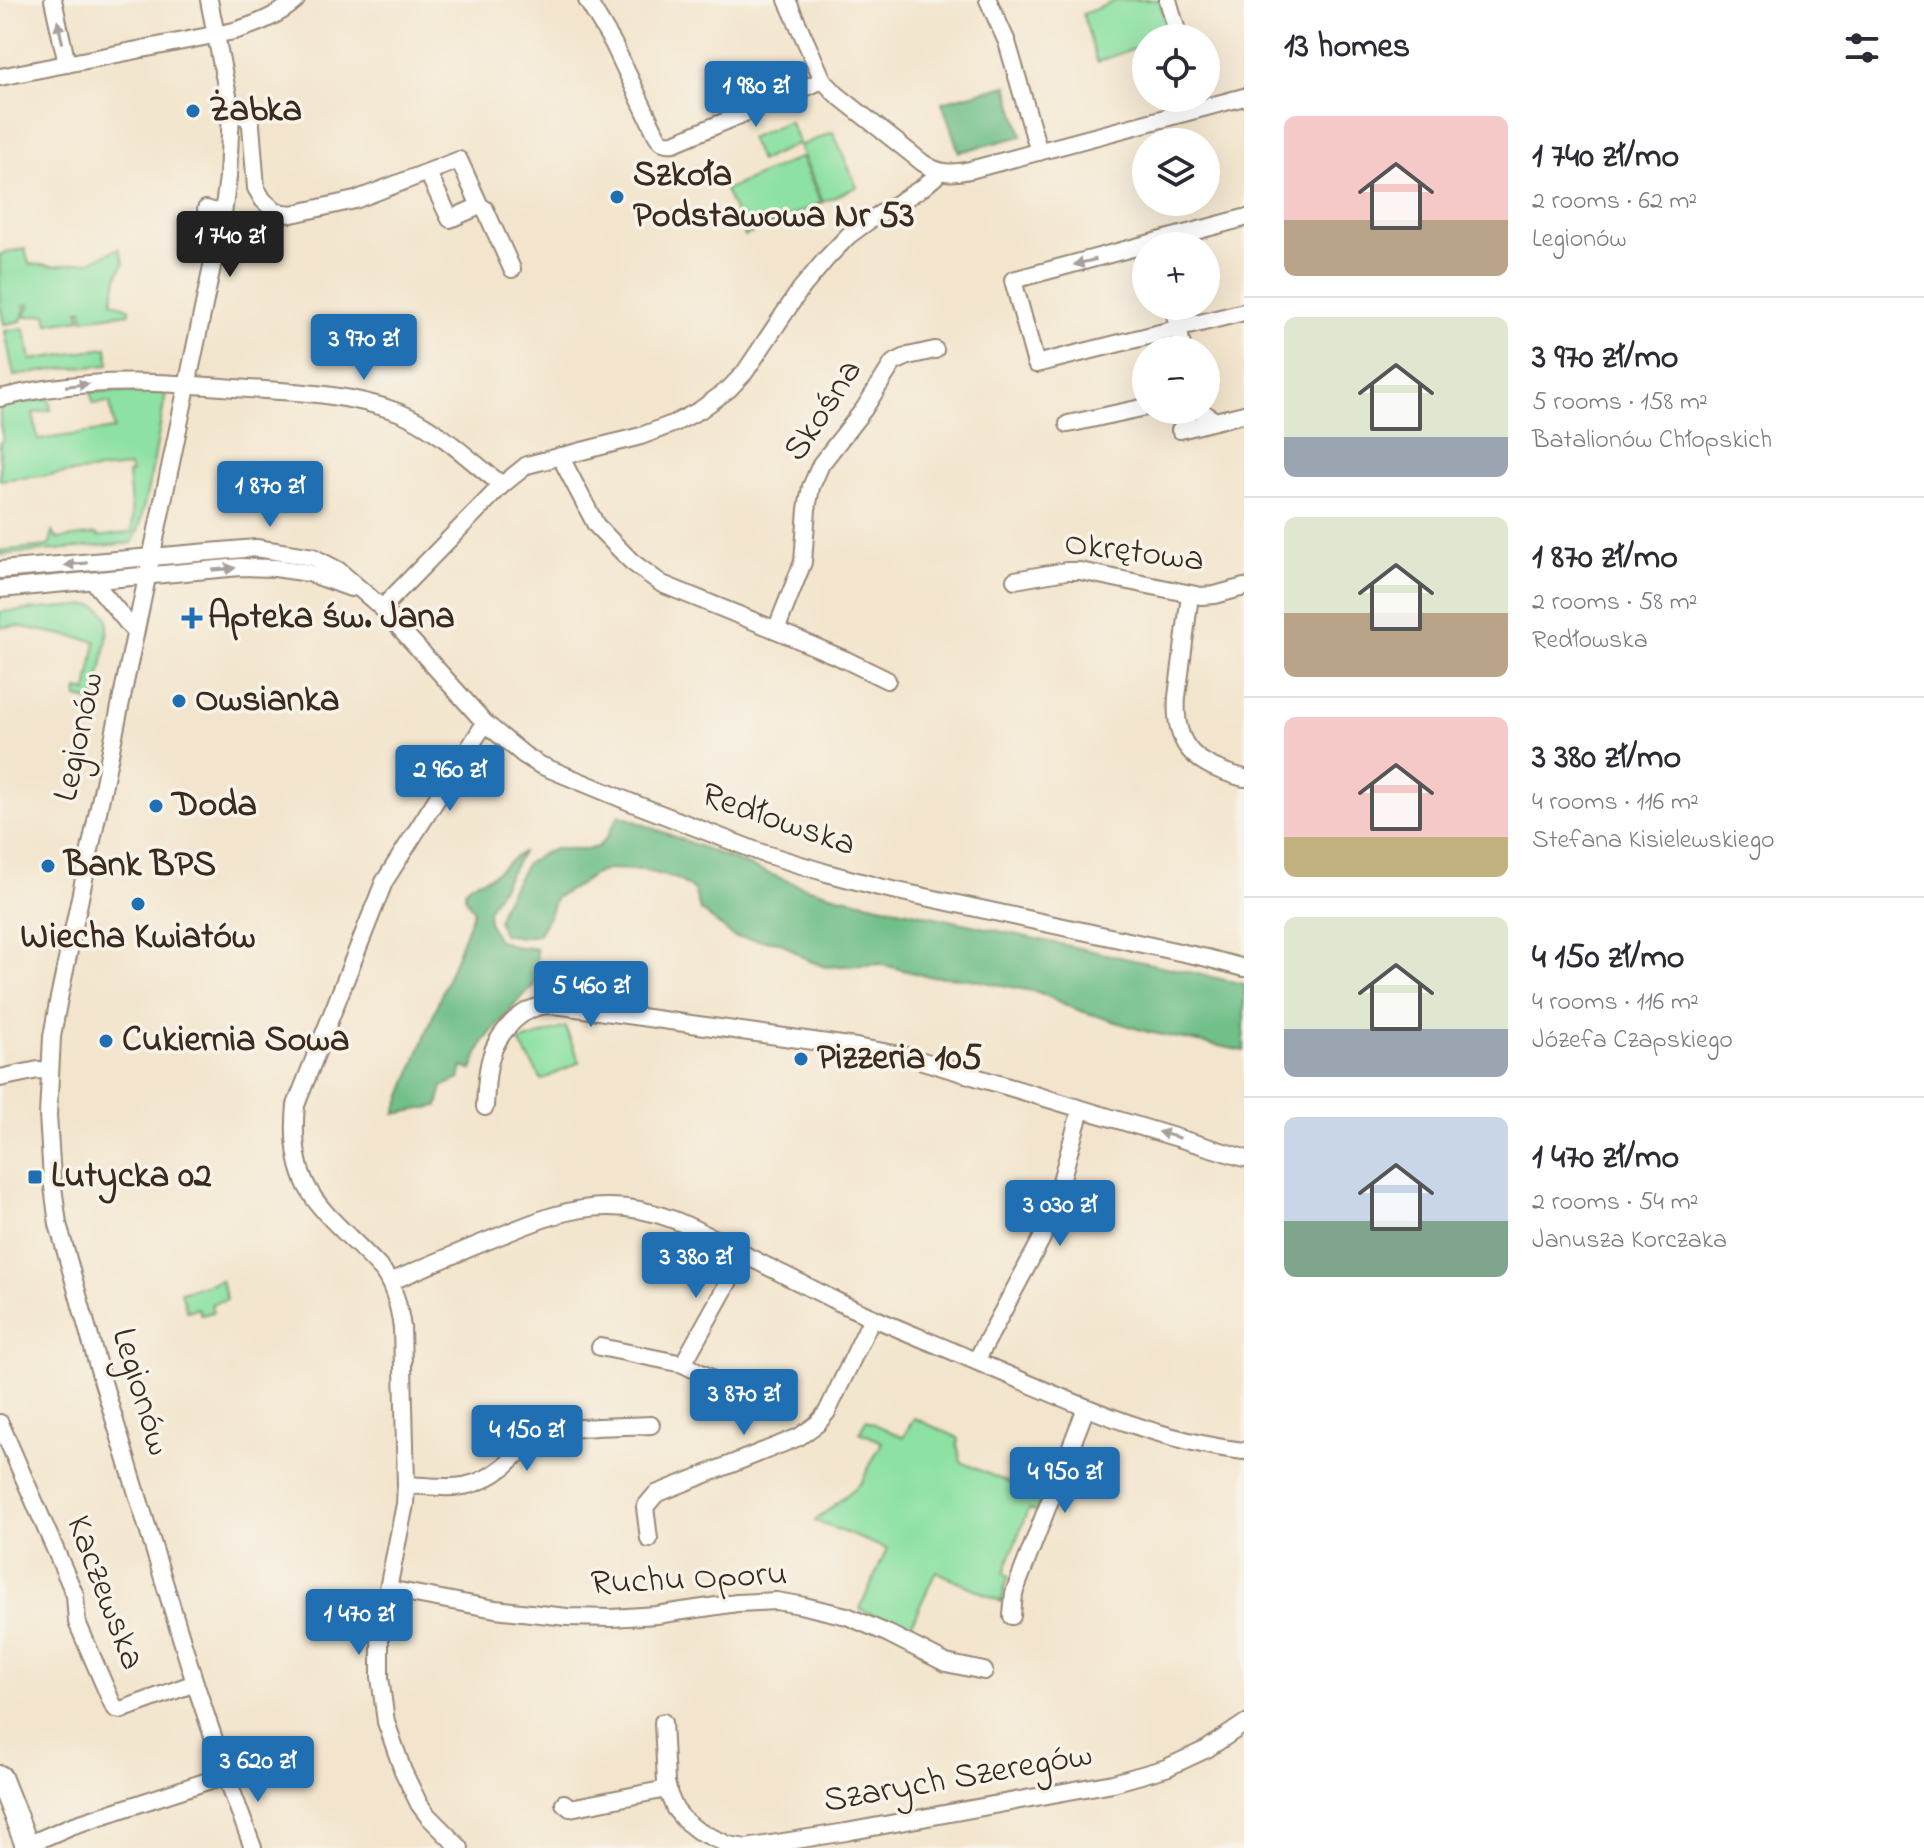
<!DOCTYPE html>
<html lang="en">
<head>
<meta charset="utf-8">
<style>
	:root { --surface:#fff; --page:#f2f2f3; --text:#2b2b33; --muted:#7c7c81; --line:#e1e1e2; --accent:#1f6fb2 }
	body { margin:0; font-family:"Indie Flower",sans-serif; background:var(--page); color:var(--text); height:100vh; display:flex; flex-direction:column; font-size:30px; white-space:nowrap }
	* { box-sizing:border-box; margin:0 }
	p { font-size:26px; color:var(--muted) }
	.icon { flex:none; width:44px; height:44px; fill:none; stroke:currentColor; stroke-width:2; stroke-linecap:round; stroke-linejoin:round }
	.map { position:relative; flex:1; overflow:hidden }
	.drawer { display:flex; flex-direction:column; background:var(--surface); width:680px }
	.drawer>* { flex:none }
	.fabs { position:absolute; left:1132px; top:24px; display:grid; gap:16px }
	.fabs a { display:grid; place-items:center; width:88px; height:88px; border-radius:50%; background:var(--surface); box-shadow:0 8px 32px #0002; font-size:40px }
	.price { position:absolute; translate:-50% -68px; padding:0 18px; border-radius:8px; background:var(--accent); color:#fff; font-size:26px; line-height:52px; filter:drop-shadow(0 2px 4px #0008) }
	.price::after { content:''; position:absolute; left:50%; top:48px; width:24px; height:18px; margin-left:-12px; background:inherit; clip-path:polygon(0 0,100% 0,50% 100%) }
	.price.on { background:#222; color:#fff }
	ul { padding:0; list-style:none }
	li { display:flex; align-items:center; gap:24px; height:200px; padding:0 40px }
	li+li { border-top:2px solid var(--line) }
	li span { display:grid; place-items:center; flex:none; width:224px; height:160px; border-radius:12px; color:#555 }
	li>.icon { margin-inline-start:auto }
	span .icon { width:96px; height:96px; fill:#fffc; stroke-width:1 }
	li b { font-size:34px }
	h2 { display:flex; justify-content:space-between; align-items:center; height:96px; padding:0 40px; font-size:34px }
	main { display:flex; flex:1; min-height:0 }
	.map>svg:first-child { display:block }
	.green { fill:#8ce1a3; stroke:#648660; stroke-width:2 }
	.forest { fill:#71bf89; stroke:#567454; stroke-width:2 }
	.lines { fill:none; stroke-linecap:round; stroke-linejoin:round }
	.minor-casing { stroke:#978876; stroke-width:20 }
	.major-casing { stroke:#978876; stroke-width:26 }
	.minor { stroke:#fff; stroke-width:16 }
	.major { stroke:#fff; stroke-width:22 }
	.oneway { fill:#a79f9a }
	.poi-dot { fill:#1f6fb2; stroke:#f7f3e8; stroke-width:3 }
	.labels { text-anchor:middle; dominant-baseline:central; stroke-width:7; stroke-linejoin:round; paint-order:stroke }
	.poi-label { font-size:36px; font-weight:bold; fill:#3b2a1e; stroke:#f7f3e8; text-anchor:start }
	.street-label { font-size:36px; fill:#3b2a1e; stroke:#f7f3e8 }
</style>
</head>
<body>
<main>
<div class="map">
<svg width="1244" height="1848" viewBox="0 0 1244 1848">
	<rect width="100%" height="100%" fill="#f7f3e8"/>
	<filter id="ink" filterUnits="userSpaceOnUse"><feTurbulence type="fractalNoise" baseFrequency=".0125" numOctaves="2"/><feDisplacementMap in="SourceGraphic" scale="16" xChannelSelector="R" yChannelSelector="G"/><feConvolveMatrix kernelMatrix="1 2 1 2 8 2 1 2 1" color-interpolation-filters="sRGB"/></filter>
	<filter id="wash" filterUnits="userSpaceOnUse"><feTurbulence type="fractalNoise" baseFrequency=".006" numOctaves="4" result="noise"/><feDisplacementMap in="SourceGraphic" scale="32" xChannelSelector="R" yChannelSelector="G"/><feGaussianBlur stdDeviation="1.8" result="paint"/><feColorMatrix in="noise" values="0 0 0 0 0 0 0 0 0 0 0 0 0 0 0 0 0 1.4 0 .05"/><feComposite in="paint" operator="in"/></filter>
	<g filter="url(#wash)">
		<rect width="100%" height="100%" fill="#f3e5cd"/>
		<!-- green -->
		<g class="green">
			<polygon points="1118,0 1159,0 1170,36 1164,38 1146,38 1146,44 1097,62 1083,14"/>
			<polygon points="789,121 799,143 760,161 749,138"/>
			<polygon points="833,132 857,187 823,202 799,146"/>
			<polygon points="801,157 821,203 745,236 725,190"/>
			<polygon points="119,248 124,263 118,274 112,301 130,309 129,313 84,319 82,309 79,310 81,319 48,324 46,314 25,317 28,308 30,307 29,304 24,305 25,309 21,321 4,324 0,304 0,254 25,249 29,264 55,266 92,261"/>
			<polygon points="23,328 26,335 31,360 107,348 109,365 59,369 14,376 5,331"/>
			<polygon points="99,391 166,393 153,465 139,528 132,543 0,555 0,551 48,546 51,541 52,532 58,539 97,534 98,537 132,532 132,515 128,474 132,472 129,467 0,480 0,442 3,440 0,424 0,406 49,398 51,410 33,413 38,440 114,429 110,402 93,404 91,392"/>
			<path d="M93 605C99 607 104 610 107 617 112 629 98 683 95 699L91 701 77 698 78 690 87 692 96 641 17 626 0 627V612Z"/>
			<polygon points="565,1027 580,1062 542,1080 519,1042"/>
			<polygon points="221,1280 227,1299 211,1304 213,1312 201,1315 198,1308 187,1311 181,1292"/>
			<polygon points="914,1418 959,1438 957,1444 961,1462 1042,1497 1036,1512 1028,1509 1004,1573 1009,1576 1004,1590 1002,1602 936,1571 909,1630 860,1609 887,1549 815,1521 861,1483 882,1442 860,1432 866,1420 903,1437"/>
		</g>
		<!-- forest -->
		<g class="forest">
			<polygon points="1007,85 1022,136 959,152 942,102"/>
			<polygon points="619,815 798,885 838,896 1244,984 1244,1051 1148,1032 1075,1009 1038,992 964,978 926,976 880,964 825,967 808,960 780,942 734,937 700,910 694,890 677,879 643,870 609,869 593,875 579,885 555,898 549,916 538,935 522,937 503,934 498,920 503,904 526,864 542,854 555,849 588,849 598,847 607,837"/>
			<polygon points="523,851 488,910 489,923 497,939 512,946 536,949 538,975 534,985 516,1003 483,1042 472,1070 463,1067 460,1079 443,1086 438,1106 395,1114 474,910 465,897 465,890 470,884 491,876"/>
		</g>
	</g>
	<g filter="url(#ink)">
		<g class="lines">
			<!-- minor casing -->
			<g class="minor-casing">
				<g id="minor">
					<polyline points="53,0 67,64"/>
					<polyline points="209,0 231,111 228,177 223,214 58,1003 52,1037 48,1115 52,1179 58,1224 98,1366 195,1683 226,1775 253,1848"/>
					<path d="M587 0 613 43 656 134C661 143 665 144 674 143L823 80"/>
					<path d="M787 0 823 80 836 94 923 163C939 174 951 174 970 170L1244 97"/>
					<polyline points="988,0 1007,42 1039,152"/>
					<polyline points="1168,0 1179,38"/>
					<path d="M0 77 234 31C257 24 278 16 296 0"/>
					<polyline points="231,111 248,118 251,125 256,188 263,200 276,212 292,214 355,200 459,160 480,206 485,209 512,269"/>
					<polyline points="428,173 450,219 480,206"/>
					<polyline points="206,209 223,214"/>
					<polyline points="1244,218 1013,280 1036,364 1244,312"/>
					<polyline points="1173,306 1183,350"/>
					<path d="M0 398C29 391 60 386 90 384 142 380 196 385 248 389 298 392 350 394 398 412 437 427 469 460 502 485"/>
					<polyline points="1200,410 1215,421 1244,414"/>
					<polyline points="1068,424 1146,407"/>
					<polyline points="1180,430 1215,421"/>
					<polyline points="560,456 596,525 632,562 662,584 776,630 846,660 887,680"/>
					<polyline points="0,570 256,548 313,557 338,570 382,608 485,723 524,755 540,765 630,802 762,853 827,873 879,887 1207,958 1244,968"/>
					<polyline points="1015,580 1066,571 1080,571 1201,596 1215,595 1244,587"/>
					<polyline points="93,581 135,632"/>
					<polyline points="0,589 240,567 275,568 309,573 351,588"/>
					<path d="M1190 595 1177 697C1173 749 1197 765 1244 778"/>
					<polyline points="382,608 502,485 527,465 641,436 675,423 700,410 729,389 745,372 800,290 826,259 848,236 867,222 922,188 935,177 938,172"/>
					<polyline points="776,630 803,562 807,509 811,487 821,464 864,409 893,363 908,356 935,350"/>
					<polyline points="0,1078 38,1070 50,1071"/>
					<path d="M485 1107C486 1091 486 1073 491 1057 496 1037 516 1013 537 1007 545 1005 554 1005 562 1006L856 1047 906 1056 1244 1158"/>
					<path d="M390 1282C427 1266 464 1250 502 1235 536 1221 570 1207 607 1207 658 1206 700 1231 743 1254 772 1269 801 1283 830 1298 879 1322 930 1341 980 1363 1066 1399 1151 1440 1244 1451"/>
					<polyline points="600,1347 683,1364 709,1377"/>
					<polyline points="976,1361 1041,1240 1051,1217 1081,1109"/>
					<polyline points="683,1364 744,1254"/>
					<polyline points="0,1423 75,1595 77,1622 112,1703 116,1709 121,1710 195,1683"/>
					<path d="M406 1485C449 1487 470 1494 506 1465 518 1454 530 1441 546 1435 571 1425 622 1427 651 1425"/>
					<polyline points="649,1539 645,1507 656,1494 799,1437 817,1424 827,1412 872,1318"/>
					<polyline points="388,1589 495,1609 567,1617 612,1618 656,1615 737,1603 776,1601 800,1605 847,1616 889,1634 946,1663 984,1671"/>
					<polyline points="1012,1616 1014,1593 1086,1408"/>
					<polyline points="663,1722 666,1782 669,1795 675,1809 684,1820 698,1831 729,1845 746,1848 846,1832 1113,1783 1166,1768 1207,1749 1244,1724"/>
					<polyline points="564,1803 570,1808 667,1789"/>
					<polyline points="27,1845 71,1826 226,1775"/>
					<path d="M460 1848 428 1816 419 1804 403 1771 386 1722 380 1677V1629L405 1504 406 1485 402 1328C399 1307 395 1289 383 1271 328 1211 287 1198 296 1105L384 882 485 723"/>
				</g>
			</g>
			<!-- major casing -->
			<g class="major-casing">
				<polyline id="major" points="0,1777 28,1848"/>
			</g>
			<!-- minor -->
			<use href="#minor" class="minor"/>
			<!-- major -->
			<use href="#major" class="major"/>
		</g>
		<!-- one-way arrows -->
		<defs><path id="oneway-solid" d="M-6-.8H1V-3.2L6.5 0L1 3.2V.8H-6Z" transform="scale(2)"/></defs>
		<g class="oneway">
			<use href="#oneway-solid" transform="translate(60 32) rotate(-103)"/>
			<use href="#oneway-solid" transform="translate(1085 262) rotate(166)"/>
			<use href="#oneway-solid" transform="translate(77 385) rotate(-7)"/>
			<use href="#oneway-solid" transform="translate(76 564) rotate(175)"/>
			<use href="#oneway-solid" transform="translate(224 569) rotate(-5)"/>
			<use href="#oneway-solid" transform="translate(1169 1135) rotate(-164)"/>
		</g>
	</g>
	<!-- markers -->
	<g class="poi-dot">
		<circle cx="193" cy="111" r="8"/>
		<circle cx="617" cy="197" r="8"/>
		<path d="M188 606h8v8h8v8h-8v8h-8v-8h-8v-8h8z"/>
		<circle cx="179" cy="701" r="8"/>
		<circle cx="156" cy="806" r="8"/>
		<circle cx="48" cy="866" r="8"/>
		<circle cx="138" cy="904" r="8"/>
		<circle cx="106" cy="1041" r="8"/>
		<circle cx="801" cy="1059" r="8"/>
		<rect x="27" y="1169" width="16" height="16" rx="4"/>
	</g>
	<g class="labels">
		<!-- poi labels -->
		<g class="poi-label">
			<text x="209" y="111">Żabka</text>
			<text x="633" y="176">Szkoła<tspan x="633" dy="41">Podstawowa Nr 53</tspan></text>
			<text x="208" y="618">Apteka św. Jana</text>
			<text x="195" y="701">Owsianka</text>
			<text x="172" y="806">Doda</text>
			<text x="64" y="866">Bank BPS</text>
			<text x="138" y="938" text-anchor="middle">Wiecha Kwiatów</text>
			<text x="122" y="1041">Cukiernia Sowa</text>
			<text x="817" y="1059">Pizzeria 105</text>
			<text x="51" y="1177">Lutycka 02</text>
		</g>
		<!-- street labels -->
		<g class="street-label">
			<text transform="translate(824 411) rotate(-57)">Skośna</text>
			<text transform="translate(1134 553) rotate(7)">Okrętowa</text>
			<text transform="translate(80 737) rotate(-78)">Legionów</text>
			<text transform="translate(778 821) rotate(19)">Redłowska</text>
			<text transform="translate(140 1392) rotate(73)">Legionów</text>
			<text transform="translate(689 1580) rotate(-3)">Ruchu Oporu</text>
			<text transform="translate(104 1593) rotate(69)">Kaczewska</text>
			<text transform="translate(958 1779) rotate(-10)">Szarych Szeregów</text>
		</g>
	</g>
</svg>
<div class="fabs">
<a><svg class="icon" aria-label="locate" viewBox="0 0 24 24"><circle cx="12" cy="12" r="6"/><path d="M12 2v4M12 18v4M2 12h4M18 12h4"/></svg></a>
<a><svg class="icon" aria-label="layers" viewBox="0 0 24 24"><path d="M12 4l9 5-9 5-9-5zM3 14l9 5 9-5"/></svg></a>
<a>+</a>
<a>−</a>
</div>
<b class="price" style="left:756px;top:129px">1 980 zł</b>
<b class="price on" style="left:230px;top:279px">1 740 zł</b>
<b class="price" style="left:364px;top:382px">3 970 zł</b>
<b class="price" style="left:270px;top:529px">1 870 zł</b>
<b class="price" style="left:450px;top:813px">2 960 zł</b>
<b class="price" style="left:591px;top:1029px">5 460 zł</b>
<b class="price" style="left:1060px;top:1248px">3 030 zł</b>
<b class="price" style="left:696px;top:1300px">3 380 zł</b>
<b class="price" style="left:744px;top:1437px">3 870 zł</b>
<b class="price" style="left:527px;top:1473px">4 150 zł</b>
<b class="price" style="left:1065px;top:1515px">4 950 zł</b>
<b class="price" style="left:359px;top:1657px">1 470 zł</b>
<b class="price" style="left:258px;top:1804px">3 620 zł</b>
</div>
<section class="drawer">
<h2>13 homes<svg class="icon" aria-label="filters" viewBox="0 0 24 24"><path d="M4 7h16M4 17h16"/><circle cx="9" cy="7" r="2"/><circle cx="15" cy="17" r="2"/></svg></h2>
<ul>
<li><span style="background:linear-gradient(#f6c9c9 65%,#b9a48a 0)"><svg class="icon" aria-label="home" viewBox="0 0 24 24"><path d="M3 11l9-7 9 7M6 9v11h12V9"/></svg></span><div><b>1 740 zł/mo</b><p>2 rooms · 62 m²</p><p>Legionów</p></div></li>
<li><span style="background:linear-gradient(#dfe7d0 75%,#9aa5b1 0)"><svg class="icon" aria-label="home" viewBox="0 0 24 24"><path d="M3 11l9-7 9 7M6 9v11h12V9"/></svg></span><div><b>3 970 zł/mo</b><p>5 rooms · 158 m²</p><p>Batalionów Chłopskich</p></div></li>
<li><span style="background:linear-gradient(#dfe7d0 60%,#b9a48a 0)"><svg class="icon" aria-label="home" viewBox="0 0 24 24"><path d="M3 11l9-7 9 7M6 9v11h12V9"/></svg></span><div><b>1 870 zł/mo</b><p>2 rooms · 58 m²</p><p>Redłowska</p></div></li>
<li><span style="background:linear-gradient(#f6c9c9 75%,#c2b280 0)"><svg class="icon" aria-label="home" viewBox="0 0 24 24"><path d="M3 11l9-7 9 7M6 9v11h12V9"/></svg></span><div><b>3 380 zł/mo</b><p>4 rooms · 116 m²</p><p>Stefana Kisielewskiego</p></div></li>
<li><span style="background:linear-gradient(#dfe7d0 70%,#9aa5b1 0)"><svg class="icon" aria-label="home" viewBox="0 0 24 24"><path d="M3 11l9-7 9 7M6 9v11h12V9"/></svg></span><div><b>4 150 zł/mo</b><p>4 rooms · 116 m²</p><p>Józefa Czapskiego</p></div></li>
<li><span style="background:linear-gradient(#c9d6e8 65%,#7fa58c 0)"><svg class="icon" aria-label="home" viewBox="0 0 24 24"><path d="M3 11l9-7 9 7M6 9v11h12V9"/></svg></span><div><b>1 470 zł/mo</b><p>2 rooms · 54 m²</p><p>Janusza Korczaka</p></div></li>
</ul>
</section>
</main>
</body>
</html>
